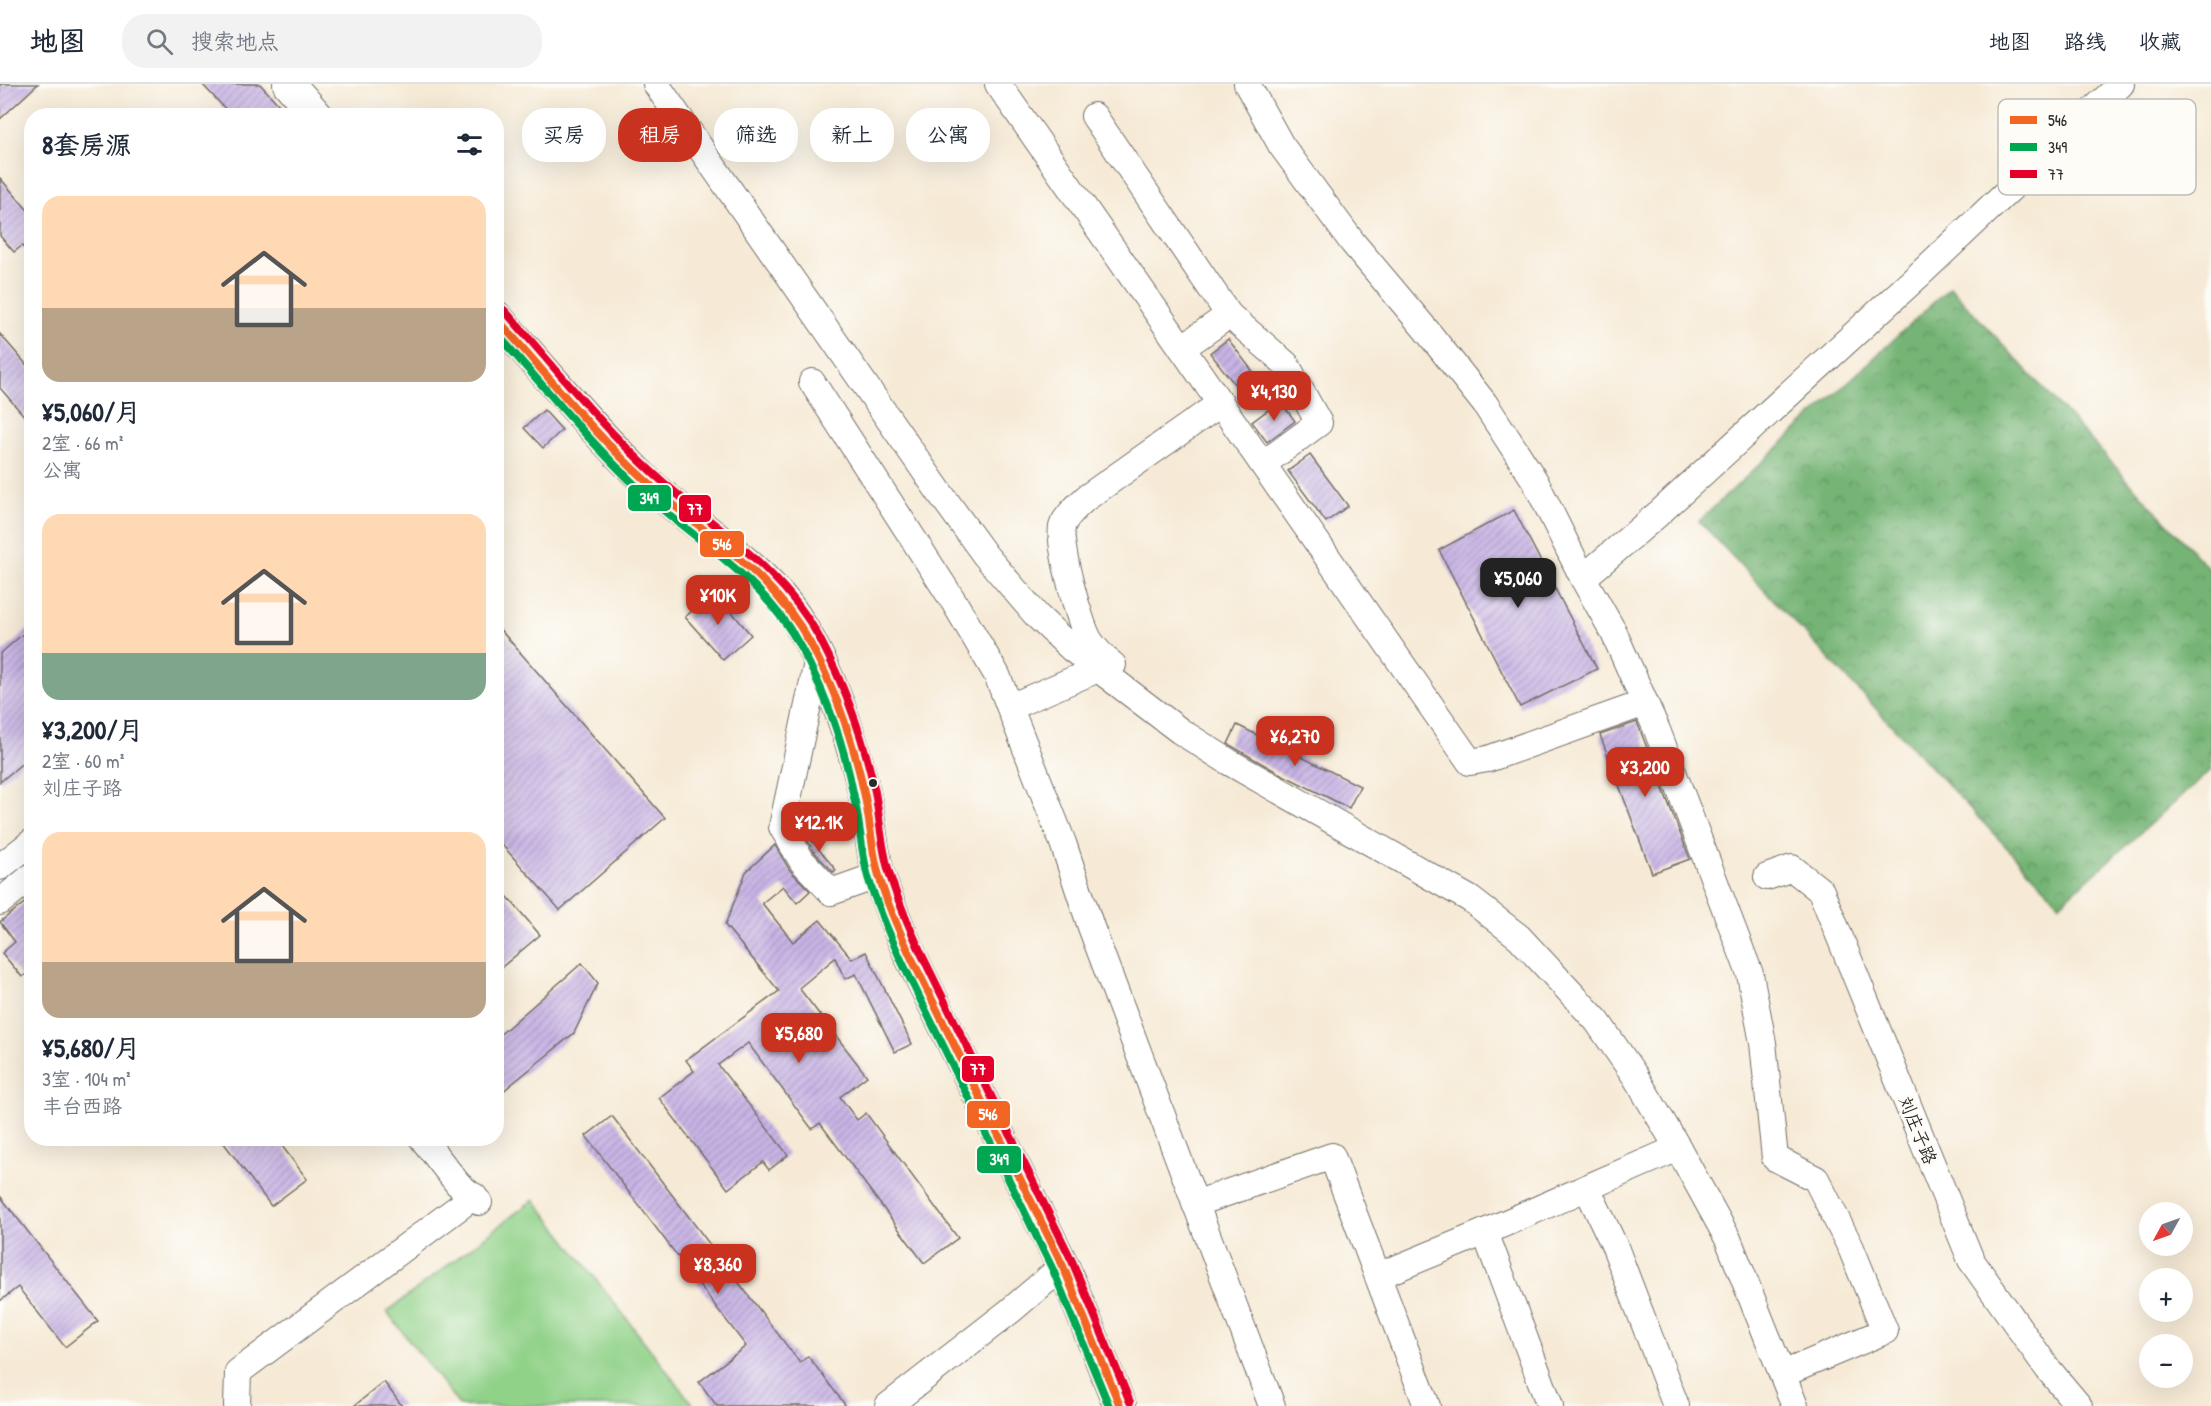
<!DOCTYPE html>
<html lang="zh">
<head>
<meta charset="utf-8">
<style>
	:root { --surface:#fff; --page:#f2f2f3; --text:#1f2937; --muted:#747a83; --line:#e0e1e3; --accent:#c8321e }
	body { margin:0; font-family:"Patrick Hand","LXGW WenKai TC",sans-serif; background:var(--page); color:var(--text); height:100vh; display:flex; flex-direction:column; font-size:22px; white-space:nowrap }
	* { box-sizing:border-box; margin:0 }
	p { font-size:20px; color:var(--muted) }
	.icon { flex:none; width:33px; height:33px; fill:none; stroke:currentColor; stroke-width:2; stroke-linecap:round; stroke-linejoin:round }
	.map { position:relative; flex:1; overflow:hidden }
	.drawer { position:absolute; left:24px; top:24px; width:480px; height:1038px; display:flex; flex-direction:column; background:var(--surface); border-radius:24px; box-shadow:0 6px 24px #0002 }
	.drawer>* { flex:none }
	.guide { position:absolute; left:522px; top:24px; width:570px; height:54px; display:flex; gap:12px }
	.needle { width:39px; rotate:230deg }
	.tools { position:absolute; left:2139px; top:1118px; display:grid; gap:12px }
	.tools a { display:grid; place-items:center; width:54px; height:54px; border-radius:50%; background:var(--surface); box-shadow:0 6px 24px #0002; font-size:30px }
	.price { position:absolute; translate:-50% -51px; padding:0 14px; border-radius:12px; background:var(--accent); color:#fff; font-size:20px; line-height:39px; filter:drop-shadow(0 2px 3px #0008) }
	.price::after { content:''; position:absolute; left:50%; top:36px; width:18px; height:14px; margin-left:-9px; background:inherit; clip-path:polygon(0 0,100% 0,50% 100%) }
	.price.current { background:#222; color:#fff }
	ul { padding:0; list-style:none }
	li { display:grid; align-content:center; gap:12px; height:318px; padding:0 18px }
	li span { display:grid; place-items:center; height:186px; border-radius:18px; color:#555 }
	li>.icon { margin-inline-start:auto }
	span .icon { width:108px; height:108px; fill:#fffc; stroke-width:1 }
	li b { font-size:26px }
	h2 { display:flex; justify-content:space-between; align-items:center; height:72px; padding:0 18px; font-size:26px }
	.tag { padding:0 21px; border-radius:24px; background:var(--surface); box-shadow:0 6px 24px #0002; font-size:21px; line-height:54px }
	.tag.current { background:var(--accent); color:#fff }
	header { display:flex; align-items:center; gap:36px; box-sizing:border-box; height:84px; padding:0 30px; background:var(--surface); border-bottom:2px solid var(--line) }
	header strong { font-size:28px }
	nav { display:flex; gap:33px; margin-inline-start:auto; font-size:21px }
	.search { width:420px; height:54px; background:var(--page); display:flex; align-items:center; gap:15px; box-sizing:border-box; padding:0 21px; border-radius:24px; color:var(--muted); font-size:22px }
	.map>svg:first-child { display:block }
	.grass { fill:#91d289; stroke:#5e7e5a; stroke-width:1.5 }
	.forest { fill:url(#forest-crowns); stroke:#507050; stroke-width:1.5 }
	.building { fill:url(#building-hatch) }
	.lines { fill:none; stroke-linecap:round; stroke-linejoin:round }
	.minor-casing { stroke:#726e67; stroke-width:28 }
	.major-casing { stroke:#726e67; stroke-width:34 }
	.minor { stroke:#fff; stroke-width:26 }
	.major { stroke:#fff; stroke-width:32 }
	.bus-1-casing { stroke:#fdfcf7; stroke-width:12 }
	.bus-2-casing { stroke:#fdfcf7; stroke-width:12 }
	.bus-3-casing { stroke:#fdfcf7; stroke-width:12 }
	.bus-1 { stroke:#f26522; stroke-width:8 }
	.bus-2 { stroke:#00a651; stroke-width:8 }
	.bus-3 { stroke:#e4002b; stroke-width:8 }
	.bus-dot { fill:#2b2b2b; stroke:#fdfcf7; stroke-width:2 }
	.labels { text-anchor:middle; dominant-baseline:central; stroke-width:6; stroke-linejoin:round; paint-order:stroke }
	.street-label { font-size:18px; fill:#2b2b2b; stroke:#fdfcf7 }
	.key { fill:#fdfcf7; stroke:#bebdba; stroke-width:1.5 }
	.key-label { font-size:16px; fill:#2b2b2b }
	.line-badge { stroke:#fdfcf7; stroke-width:2 }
	.badge-label { font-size:16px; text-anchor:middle; font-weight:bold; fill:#fff }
</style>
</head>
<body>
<header>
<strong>地图</strong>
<div class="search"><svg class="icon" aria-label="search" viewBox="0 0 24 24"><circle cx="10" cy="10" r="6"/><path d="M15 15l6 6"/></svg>搜索地点</div>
<nav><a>地图</a><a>路线</a><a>收藏</a></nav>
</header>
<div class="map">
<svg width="2211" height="1322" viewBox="0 0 2211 1322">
	<defs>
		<pattern id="forest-crowns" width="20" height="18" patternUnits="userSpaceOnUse" patternTransform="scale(1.5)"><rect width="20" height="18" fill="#74b475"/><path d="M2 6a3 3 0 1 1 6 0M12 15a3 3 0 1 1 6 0" fill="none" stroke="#5f9360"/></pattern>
		<pattern id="building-hatch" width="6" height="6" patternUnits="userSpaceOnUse" patternTransform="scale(1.5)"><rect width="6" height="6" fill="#c9b5e6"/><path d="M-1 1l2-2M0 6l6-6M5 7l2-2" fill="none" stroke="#a393bb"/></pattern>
	</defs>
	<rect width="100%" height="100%" fill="#fdfcf7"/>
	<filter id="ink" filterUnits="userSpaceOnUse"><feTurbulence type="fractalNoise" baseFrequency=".0167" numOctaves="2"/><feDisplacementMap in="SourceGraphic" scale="12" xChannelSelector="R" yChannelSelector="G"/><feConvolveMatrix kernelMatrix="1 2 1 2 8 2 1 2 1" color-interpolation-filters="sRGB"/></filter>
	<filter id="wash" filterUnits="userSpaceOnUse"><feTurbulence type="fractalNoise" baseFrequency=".008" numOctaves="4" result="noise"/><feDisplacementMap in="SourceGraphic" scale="24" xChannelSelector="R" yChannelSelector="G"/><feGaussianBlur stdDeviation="1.35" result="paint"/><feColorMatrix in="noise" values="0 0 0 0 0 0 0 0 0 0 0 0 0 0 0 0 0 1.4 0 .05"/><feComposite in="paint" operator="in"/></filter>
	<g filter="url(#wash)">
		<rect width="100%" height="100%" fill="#f6ead6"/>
		<!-- grass -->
		<polygon class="grass" points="534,1115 694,1322 460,1322 387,1228"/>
		<!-- forest -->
		<polygon class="forest" points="1950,203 2211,487 2211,686 2060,820 1699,437"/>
		<g id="blocks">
			<!-- building -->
			<g class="building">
				<polygon points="0,0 38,0 0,35"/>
				<polygon points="202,0 260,0 289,32 232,32"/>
				<polygon points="0,94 32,131 32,173 22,162 14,168 0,152"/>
				<polygon points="0,250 32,287 32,341 0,304"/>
				<polygon points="1228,255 1254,289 1236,302 1210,269"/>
				<polygon points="1280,317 1295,337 1267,358 1252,338"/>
				<polygon points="544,326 562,346 543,364 524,344"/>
				<polygon points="1310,371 1348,422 1326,438 1288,387"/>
				<polygon points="1514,426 1597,585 1520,623 1439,466"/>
				<polygon points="715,508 751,551 723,576 685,533"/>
				<polygon points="496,541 665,734 560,826 496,754"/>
				<polygon points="32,542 32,671 0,698 0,570"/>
				<polygon points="1637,638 1690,775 1652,789 1600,651"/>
				<polygon points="1237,641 1360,702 1349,724 1277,688 1228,660"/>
				<polygon points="799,741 836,786 833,788 814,768"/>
				<polygon points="775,761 789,785 810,807 797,819 783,802 762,819 793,858 820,836 852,875 866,868 912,960 895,968 856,890 845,895 835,874 799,904 867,992 840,1013 857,1036 866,1029 958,1154 924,1179 820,1039 812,1045 748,959 718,981 788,1071 769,1086 763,1078 728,1105 659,1014 694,987 686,976 779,907 725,841 746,788"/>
				<polygon points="496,799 540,851 496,888"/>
				<polygon points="32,813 32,886 22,893 2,869 15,858 0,838"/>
				<polygon points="582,879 598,899 574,949 496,1013 496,954"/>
				<polygon points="612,1032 800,1279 808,1272 846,1322 717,1322 699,1298 746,1262 586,1052"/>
				<polygon points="220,1054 276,1054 307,1095 271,1122"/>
				<polygon points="0,1112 98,1237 65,1263 18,1203 0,1217"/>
				<polygon points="384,1298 402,1322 354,1322"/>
			</g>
		</g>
	</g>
	<g filter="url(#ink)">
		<use href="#blocks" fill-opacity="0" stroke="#726e67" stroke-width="1.5"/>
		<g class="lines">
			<!-- minor casing -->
			<g class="minor-casing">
				<g id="minor">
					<polyline points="656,0 940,409 985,471 1037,532 1072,565 1180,647 1229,678 1470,815 1519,853 1559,896 1597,937 1635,992 1678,1064 1728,1155 1795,1322"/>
					<polyline points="998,0 1470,678 1488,675 1645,619"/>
					<polyline points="1247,0 1281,61 1353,159 1427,247 1485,320 1535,397 1583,494 1613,547 1657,646 1750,890 1763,959 1775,1074 1816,1095 1851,1164 1885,1247 1783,1290"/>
					<polyline points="1094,32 1229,231 1286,280 1319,339 1263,380"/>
					<polyline points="1182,264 1229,231"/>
					<polyline points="812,298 954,518 997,591 1063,759 1091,843 1272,1322"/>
					<polyline points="1583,494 1658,430 1920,190 2121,0"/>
					<polyline points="818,574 782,743 802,777 831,808 879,791"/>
					<path d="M1113 581C1104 574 1096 566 1090 557 1080 542 1058 460 1062 443 1065 433 1078 421 1086 414L1221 319"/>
					<polyline points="1010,623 1098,585"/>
					<polyline points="0,783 32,758"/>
					<polyline points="1767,793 1792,784 1821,807 1971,1176 2048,1285 2079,1322"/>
					<polyline points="0,818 32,792"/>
					<polyline points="422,1054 458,1100 479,1118"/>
					<polyline points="1587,1104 1615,1163 1676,1322"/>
					<polyline points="1195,1120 1332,1072 1427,1322"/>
					<polyline points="1485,1148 1550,1322"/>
					<polyline points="1378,1192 1485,1148 1678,1064"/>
					<polyline points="237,1322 238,1288 474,1112"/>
					<polyline points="888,1322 1010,1227 1063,1182"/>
				</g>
			</g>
			<!-- major casing -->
			<g class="major-casing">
				<g id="major">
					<polyline points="289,0 317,32"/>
					<path d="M496 233C546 288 593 347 646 397 693 441 766 484 799 539 829 587 852 652 864 708 870 736 871 765 879 792 888 820 899 846 911 873L1063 1182 1120 1322"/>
				</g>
			</g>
			<!-- minor -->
			<use href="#minor" class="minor"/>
			<!-- major -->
			<use href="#major" class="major"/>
			<!-- bus-1 casing -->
			<g class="bus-1-casing">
				<path id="bus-1" d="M496 234C546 289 592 348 647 398 704 450 773 489 810 559 835 605 853 656 864 708 870 735 871 762 878 788 886 818 899 846 911 873L1063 1182 1120 1322"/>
			</g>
			<!-- bus-2 casing -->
			<g class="bus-2-casing">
				<path id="bus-2" d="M496 249C543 301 587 355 637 403 693 456 764 493 801 564 826 610 844 661 854 713 860 740 861 767 868 793 877 822 889 850 902 878L1053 1186 1109 1322"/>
			</g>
			<!-- bus-3 casing -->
			<g class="bus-3-casing">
				<path id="bus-3" d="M504 226C553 281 599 340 654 390 712 443 782 483 820 555 845 603 864 655 875 708 880 735 881 762 889 788 897 816 909 842 921 869L1072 1177 1130 1318"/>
			</g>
			<!-- bus-1 -->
			<use href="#bus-1" class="bus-1"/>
			<!-- bus-2 -->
			<use href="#bus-2" class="bus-2"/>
			<!-- bus-3 -->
			<use href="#bus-3" class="bus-3"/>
		</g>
	</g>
	<!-- markers -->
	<circle class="bus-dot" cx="873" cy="699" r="5"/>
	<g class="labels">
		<!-- street labels -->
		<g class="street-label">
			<text transform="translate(1918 1046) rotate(68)">刘庄子路</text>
		</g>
	</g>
	<!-- legend -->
	<rect x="1998" y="15" width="198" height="96" rx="9" class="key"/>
	<rect x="2010" y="32" width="27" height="8" fill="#f26522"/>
	<rect x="2010" y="59" width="27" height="8" fill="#00a651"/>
	<rect x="2010" y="86" width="27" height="8" fill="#e4002b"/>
	<g class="key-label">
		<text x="2048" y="42">546</text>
		<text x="2048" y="69">349</text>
		<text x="2048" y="96">77</text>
	</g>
	<g class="line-badge">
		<rect x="627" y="400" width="45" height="28" rx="6" fill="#00a651"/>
		<rect x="678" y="410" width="34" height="29" rx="6" fill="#e4002b"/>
		<rect x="699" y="446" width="46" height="28" rx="6" fill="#f26522"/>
		<rect x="961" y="971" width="34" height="28" rx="6" fill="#e4002b"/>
		<rect x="966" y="1016" width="45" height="29" rx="6" fill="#f26522"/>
		<rect x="976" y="1061" width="46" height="29" rx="6" fill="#00a651"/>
	</g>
	<g class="badge-label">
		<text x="649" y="420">349</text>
		<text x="695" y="431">77</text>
		<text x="722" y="466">546</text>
		<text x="978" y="991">77</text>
		<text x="988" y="1036">546</text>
		<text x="999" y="1081">349</text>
	</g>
</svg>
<div class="tools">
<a><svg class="needle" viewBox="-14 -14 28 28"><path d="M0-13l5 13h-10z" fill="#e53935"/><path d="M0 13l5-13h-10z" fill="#747a83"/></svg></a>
<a>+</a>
<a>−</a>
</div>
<b class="price" style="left:1274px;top:338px">¥4,130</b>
<b class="price current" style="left:1518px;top:525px">¥5,060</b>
<b class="price" style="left:718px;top:542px">¥10K</b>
<b class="price" style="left:1295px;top:683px">¥6,270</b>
<b class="price" style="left:1645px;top:714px">¥3,200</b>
<b class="price" style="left:819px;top:769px">¥12.1K</b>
<b class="price" style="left:799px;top:980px">¥5,680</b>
<b class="price" style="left:718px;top:1211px">¥8,360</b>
<div class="guide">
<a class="tag">买房</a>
<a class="tag current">租房</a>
<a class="tag">筛选</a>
<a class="tag">新上</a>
<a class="tag">公寓</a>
</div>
<section class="drawer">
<h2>8套房源<svg class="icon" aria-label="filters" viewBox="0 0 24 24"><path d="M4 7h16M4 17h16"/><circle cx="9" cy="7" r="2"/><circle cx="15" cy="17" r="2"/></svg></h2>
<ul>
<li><span style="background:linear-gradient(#ffd9b3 60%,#b9a48a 0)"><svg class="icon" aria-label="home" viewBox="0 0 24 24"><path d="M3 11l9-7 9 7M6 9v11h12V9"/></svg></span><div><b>¥5,060/月</b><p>2室 · 66 m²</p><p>公寓</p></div></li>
<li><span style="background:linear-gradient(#ffd9b3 75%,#7fa58c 0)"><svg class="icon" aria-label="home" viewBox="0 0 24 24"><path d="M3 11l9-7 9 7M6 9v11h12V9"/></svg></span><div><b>¥3,200/月</b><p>2室 · 60 m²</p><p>刘庄子路</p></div></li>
<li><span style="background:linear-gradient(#ffd9b3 70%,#b9a48a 0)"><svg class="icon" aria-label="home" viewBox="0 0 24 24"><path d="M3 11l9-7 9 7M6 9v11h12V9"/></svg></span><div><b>¥5,680/月</b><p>3室 · 104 m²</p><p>丰台西路</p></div></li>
</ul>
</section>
</div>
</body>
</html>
